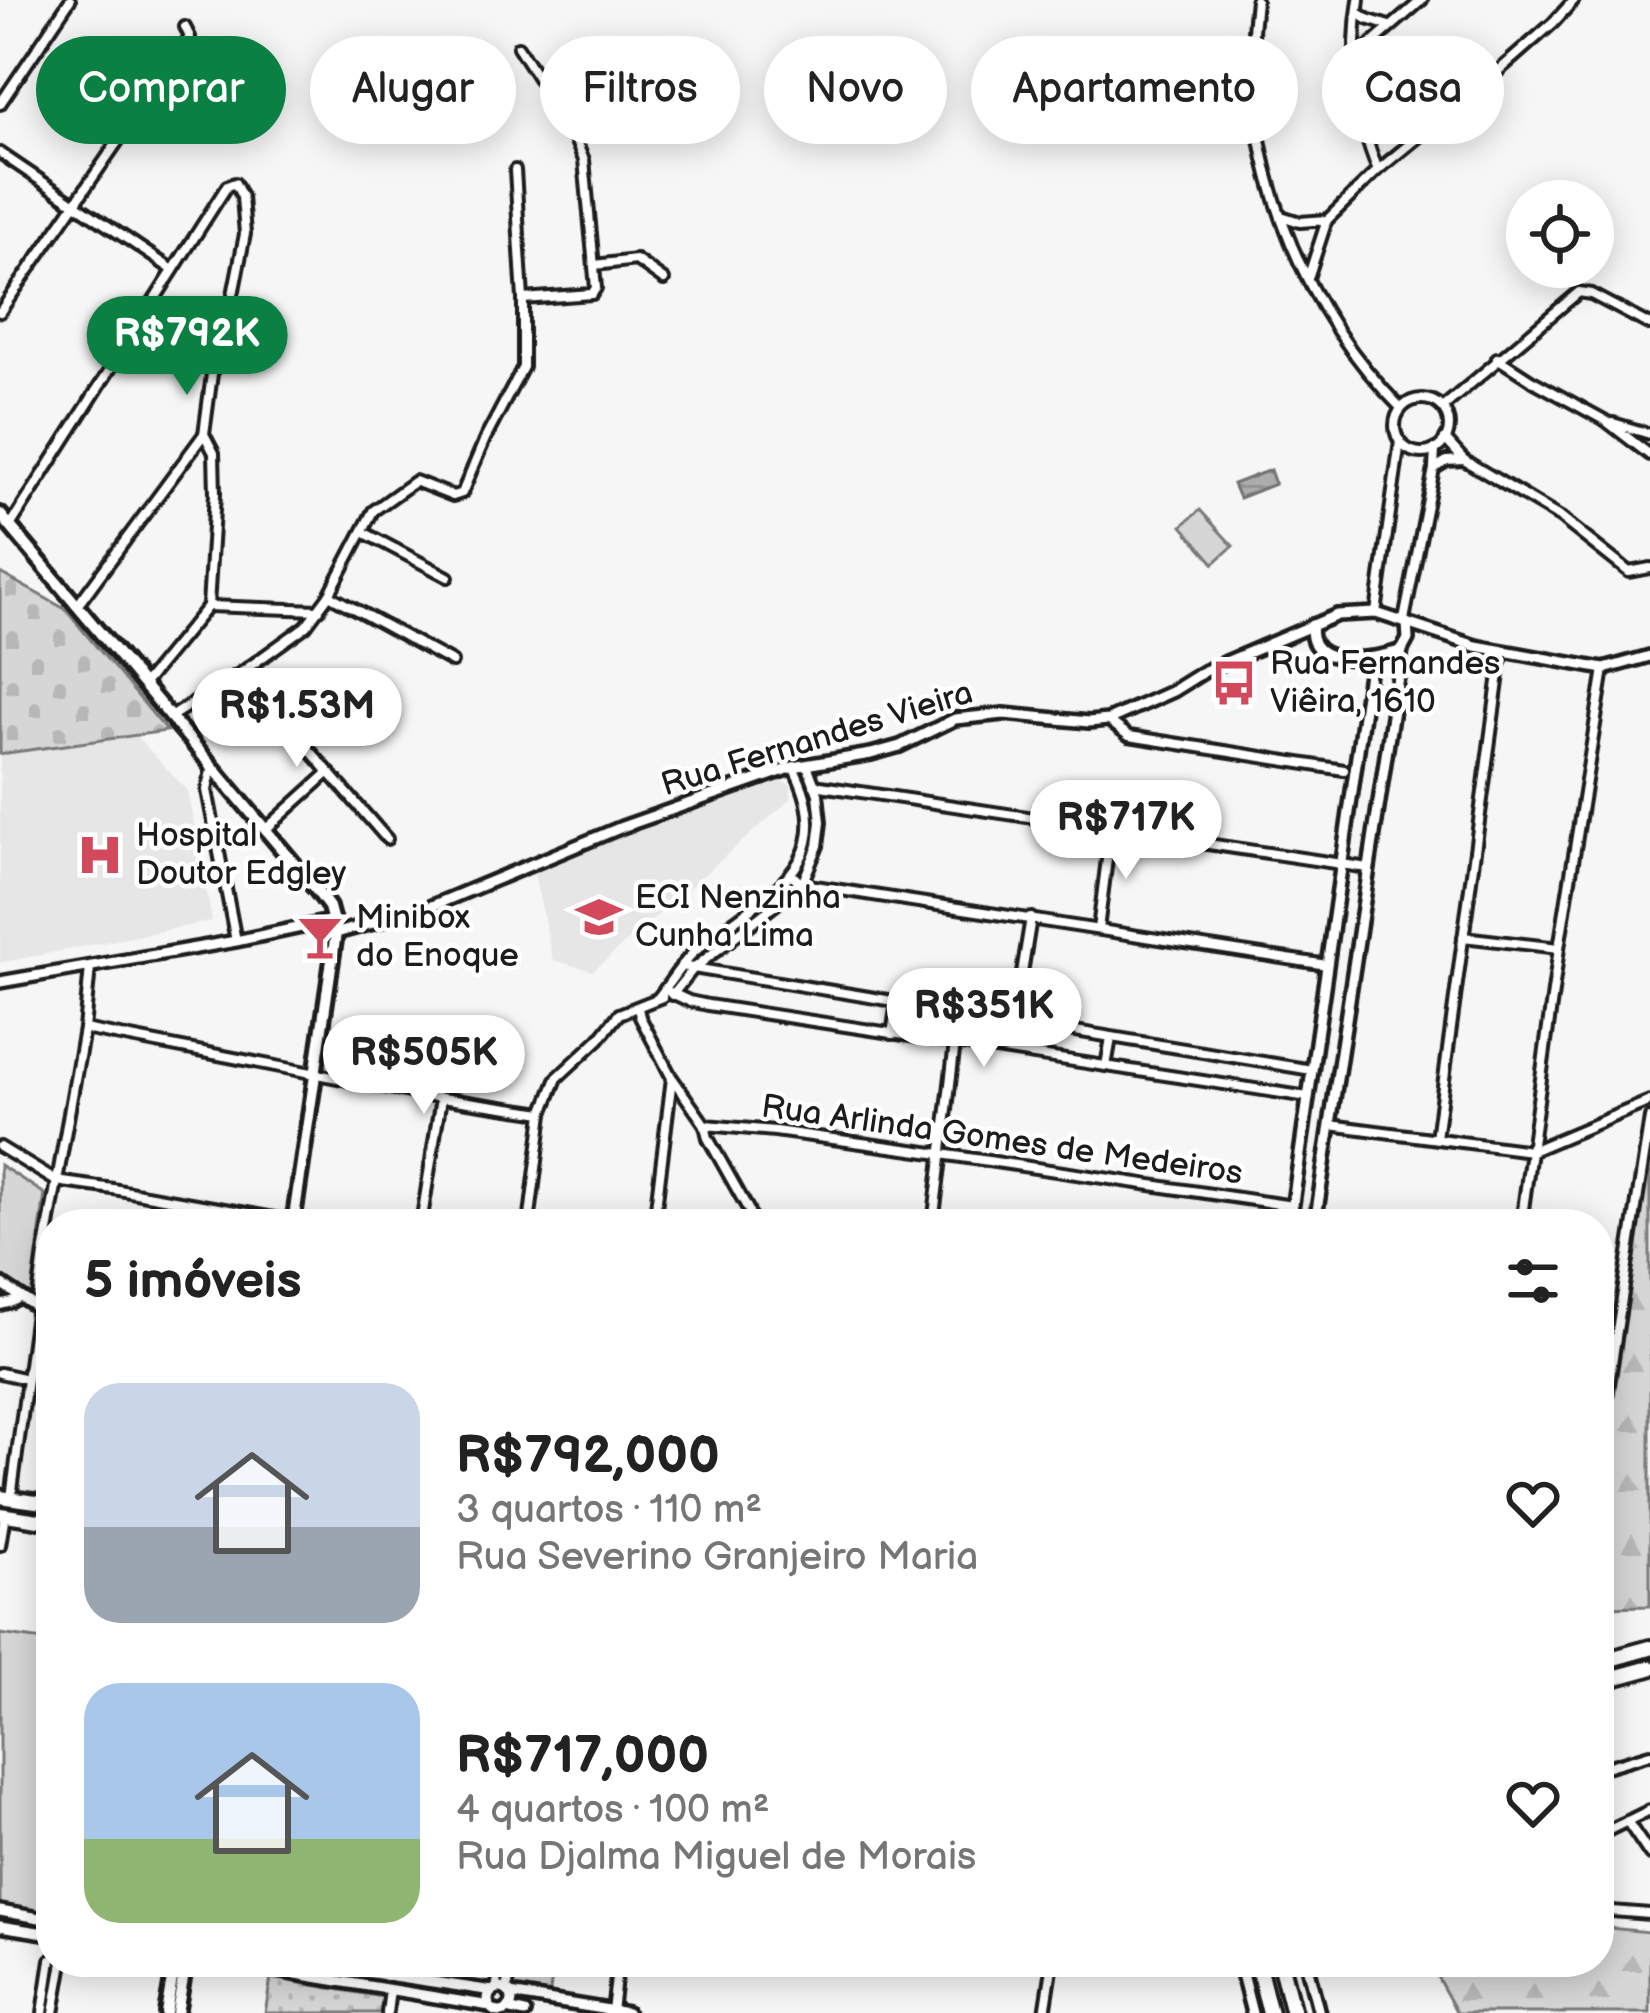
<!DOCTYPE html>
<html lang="pt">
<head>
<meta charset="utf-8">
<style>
	:root { --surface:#fff; --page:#f6f6f6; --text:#222; --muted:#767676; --accent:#0b8043 }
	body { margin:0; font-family:"Balsamiq Sans",sans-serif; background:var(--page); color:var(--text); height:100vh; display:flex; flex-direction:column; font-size:45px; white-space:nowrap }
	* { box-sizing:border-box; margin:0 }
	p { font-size:39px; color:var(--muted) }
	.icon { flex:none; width:66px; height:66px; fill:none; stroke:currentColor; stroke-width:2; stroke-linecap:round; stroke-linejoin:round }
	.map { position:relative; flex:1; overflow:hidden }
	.sheet { position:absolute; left:36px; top:1209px; width:1578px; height:768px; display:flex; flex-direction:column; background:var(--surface); border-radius:48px; box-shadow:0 6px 30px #0003 }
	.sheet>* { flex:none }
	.banner { position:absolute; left:36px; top:36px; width:1578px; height:108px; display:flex; gap:24px }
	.controls { position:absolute; left:1506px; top:180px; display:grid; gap:24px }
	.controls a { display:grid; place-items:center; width:108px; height:108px; border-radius:50%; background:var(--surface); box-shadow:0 6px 30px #0003; font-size:60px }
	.price { position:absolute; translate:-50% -102px; padding:0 27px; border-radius:42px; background:#fff; color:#222; font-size:39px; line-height:78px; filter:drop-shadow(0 3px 6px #0008) }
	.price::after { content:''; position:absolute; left:50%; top:72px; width:36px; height:27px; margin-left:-18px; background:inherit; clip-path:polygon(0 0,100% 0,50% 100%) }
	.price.selected { background:var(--accent); color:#fff }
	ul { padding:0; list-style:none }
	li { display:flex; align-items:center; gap:36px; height:300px; padding:0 48px }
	li span { display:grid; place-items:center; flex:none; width:336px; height:240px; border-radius:36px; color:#555 }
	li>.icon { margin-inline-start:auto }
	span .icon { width:144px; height:144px; fill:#fffc; stroke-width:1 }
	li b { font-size:51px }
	h2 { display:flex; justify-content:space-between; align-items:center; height:144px; padding:0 48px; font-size:51px }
	.tag { padding:0 42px; border-radius:54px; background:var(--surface); box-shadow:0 6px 30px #0003; font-size:42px; line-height:108px }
	.tag.selected { background:var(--accent); color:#fff }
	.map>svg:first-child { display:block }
	.built { fill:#e6e6e6 }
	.grass { fill:#d6d6d6; stroke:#797979; stroke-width:3 }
	.forest { fill:url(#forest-firs); stroke:#797979; stroke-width:3 }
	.cemetery { fill:url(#cemetery-stones); stroke:#797979; stroke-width:3 }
	.park { fill:url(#park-dots); stroke:#797979; stroke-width:3 }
	.water { fill:url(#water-rules); stroke:#727272; stroke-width:3 }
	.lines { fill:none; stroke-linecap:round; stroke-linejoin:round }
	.minor-casing { stroke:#1c1c1c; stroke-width:16 }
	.tertiary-casing { stroke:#1c1c1c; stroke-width:18 }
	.secondary-casing { stroke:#1c1c1c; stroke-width:20 }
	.primary-casing { stroke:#1c1c1c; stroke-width:21 }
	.trunk-casing { stroke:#1c1c1c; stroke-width:22 }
	.minor { stroke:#fff; stroke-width:8 }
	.tertiary { stroke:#fff; stroke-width:9 }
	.secondary { stroke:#fff; stroke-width:10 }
	.primary { stroke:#fff; stroke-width:12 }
	.trunk { stroke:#fff; stroke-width:14 }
	.labels { text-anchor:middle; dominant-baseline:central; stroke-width:9; stroke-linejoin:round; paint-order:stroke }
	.poi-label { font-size:33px; fill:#1c1c1c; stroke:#fff; text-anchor:start }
	.street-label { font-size:33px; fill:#1c1c1c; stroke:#fff }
</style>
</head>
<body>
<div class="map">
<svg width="1650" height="2013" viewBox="0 0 1650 2013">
	<defs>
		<pattern id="forest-firs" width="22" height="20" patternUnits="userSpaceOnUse" patternTransform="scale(3)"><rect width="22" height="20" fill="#d6d6d6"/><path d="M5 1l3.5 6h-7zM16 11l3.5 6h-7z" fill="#b7b7b7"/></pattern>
		<pattern id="cemetery-stones" width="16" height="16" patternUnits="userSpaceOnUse" patternTransform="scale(3)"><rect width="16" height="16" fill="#d6d6d6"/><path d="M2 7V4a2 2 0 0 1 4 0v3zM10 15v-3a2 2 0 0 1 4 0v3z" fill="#b7b7b7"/></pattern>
		<pattern id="park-dots" width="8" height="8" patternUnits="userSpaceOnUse" patternTransform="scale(3)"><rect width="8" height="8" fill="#d6d6d6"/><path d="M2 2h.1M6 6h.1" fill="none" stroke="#b7b7b7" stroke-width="1.8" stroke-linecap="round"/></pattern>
		<pattern id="water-rules" width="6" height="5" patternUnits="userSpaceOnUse" patternTransform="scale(3)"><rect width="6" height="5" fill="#acacac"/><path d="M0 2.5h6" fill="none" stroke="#939393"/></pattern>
	</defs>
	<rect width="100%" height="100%" fill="#f6f6f6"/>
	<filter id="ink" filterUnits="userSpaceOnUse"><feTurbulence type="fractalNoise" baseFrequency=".00833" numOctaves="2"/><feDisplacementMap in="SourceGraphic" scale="24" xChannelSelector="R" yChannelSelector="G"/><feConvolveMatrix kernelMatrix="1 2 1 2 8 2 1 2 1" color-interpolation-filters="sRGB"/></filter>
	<g filter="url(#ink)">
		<!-- built -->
		<g class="built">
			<polygon points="135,735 187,790 212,921 0,963 0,754"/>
			<polygon points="778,780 791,785 791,799 593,971 553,960 534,874 681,811"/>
		</g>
		<!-- grass -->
		<g class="grass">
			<polygon points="1200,510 1233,546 1214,563 1182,526"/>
			<polygon points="0,1165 45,1194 31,1298 0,1278"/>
			<polygon points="0,1634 51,1641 51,1914 0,1905"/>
			<polygon points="514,1962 554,1962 549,1998 510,1993"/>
		</g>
		<!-- forest -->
		<g class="forest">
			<polygon points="1650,1156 1650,1606 1599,1607 1599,1498"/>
			<polygon points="1599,1927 1650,1932 1650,2013 1457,2013 1429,1962 1599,1962"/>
		</g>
		<!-- cemetery -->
		<polygon class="cemetery" points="0,573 65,609 167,731 0,754"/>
		<!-- park -->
		<polygon class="park" points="271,1978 383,1997 380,2013 265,2013"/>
		<!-- water -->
		<polygon class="water" points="1270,470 1275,484 1239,498 1233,484"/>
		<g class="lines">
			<!-- minor casing -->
			<g class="minor-casing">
				<g id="minor">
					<path d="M1256 0C1237 148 1296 303 1401 408"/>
					<path d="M1359 0C1350 54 1356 119 1378 170"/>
					<polyline points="1358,13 1367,19 1389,26"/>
					<polyline points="518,47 569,126 584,160 596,288 592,294 523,299"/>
					<polyline points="1355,58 1422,0"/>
					<polyline points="0,104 70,0"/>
					<polyline points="0,153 173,270"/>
					<polyline points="1281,216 1300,222 1327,220"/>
					<polyline points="595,265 636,260 664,280"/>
					<polyline points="1309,275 1327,220 1378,170 1489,79 1553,23 1574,0"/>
					<polyline points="0,312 190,37 185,27"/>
					<polyline points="1497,358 1531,380 1606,421 1650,455"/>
					<circle cx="1422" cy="426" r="27"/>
					<polyline points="1442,408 1579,292 1591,294 1650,325"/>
					<polyline points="1613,423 1650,434"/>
					<polyline points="1445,439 1464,460 1561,518 1629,572 1650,568"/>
					<polyline points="1435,468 1447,461 1464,460"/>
					<polyline points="10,526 227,186 235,183 242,197 245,234 232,300 212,374 204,434 214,453 215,494 208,606"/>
					<polyline points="363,532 448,577"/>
					<polyline points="329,595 452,662"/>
					<polyline points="77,606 204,434"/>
					<polyline points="208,606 319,610"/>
					<polyline points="1376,613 1400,441"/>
					<polyline points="1404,620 1434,469 1435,449"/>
					<polyline points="242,672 387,839"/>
					<polyline points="143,685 208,606"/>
					<polyline points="170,717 242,672 306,626 329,595 373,511 415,481 453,496 462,493 485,439 523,367 523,299 515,170"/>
					<polyline points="1108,720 1129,736 1344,770"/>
					<polyline points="212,766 207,790 236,941"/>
					<polyline points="814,785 1368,868"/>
					<polyline points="265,830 328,773"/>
					<polyline points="792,875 802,884 1327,965"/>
					<polyline points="1098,929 1111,828"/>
					<polyline points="1463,937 1559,948"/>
					<polyline points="681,966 1312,1070"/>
					<polyline points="665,990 689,1001 708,1005 1308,1097"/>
					<polyline points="672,995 693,969 802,884 818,846 821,822 818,794 807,765"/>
					<path d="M658 998C669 984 679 967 692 954 755 897 847 872 793 767"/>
					<polyline points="638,1008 640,1017 672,1078 654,1224"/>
					<polyline points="1014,1022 1031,918"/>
					<polyline points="84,1029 441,1098 543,1113"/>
					<polyline points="892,1034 897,1003"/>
					<polyline points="1106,1066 1111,1038"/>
					<polyline points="673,1079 705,1125 708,1138 748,1209 753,1224"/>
					<polyline points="705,1125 775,1131 941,1154 1293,1206"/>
					<polyline points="1330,1125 1531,1151 1650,1101"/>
					<polyline points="1436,1138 1502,652"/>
					<polyline points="0,1147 56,1181 113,1189 297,1222"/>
					<polyline points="421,1224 441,1098"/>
					<polyline points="529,1224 543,1113 557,1078 599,1039 619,1014 662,997"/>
					<polyline points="933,1224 955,1043"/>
					<polyline points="1521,1224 1559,948 1604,669"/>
					<polyline points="0,1305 12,1302 21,1297"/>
					<polyline points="0,1373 27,1379"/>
					<polyline points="1599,1447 1650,1118"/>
					<polyline points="11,1498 44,1254 84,1029 90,967"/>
					<polyline points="0,1545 5,1515"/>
					<polyline points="1599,1769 1650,1754"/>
					<polyline points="1627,1821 1650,1855"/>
					<polyline points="1599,1835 1650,1810"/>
					<polyline points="1599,1910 1650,1914"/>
					<polyline points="386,1976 388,1962"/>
					<polyline points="496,1989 501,1962"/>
					<polyline points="507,1991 512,1962"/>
					<polyline points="612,2011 618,1962"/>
					<polyline points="43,2013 51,1960"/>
					<polyline points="54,2013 63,1962"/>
					<polyline points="387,2013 390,1990"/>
					<polyline points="1045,2013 1053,1962"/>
				</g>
			</g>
			<!-- tertiary casing -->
			<g class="tertiary-casing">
				<g id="tertiary">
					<path d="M1312 625C1304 670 1376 660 1402 650L1408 639 1407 623"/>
					<polyline points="336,933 422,910 622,827 793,767 871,754 900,746 955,719 1004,714 1089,722 1108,720 1173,691 1205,671 1337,615 1376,613 1476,646 1604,669 1650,656"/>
					<polyline points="0,982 236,941 334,920"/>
					<polyline points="1290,1224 1371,659"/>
					<polyline points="1315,1224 1402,650"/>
					<polyline points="0,1283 51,1317"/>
					<polyline points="0,1911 51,1920"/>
					<polyline points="0,1926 51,1934"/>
					<polyline points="223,1962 490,2006"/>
					<polyline points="300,1962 493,1991"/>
					<polyline points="1239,1962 1252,2013"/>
					<polyline points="1306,1962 1319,2013"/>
					<circle cx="500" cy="2000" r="12"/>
					<polyline points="510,1994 627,2013"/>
					<polyline points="507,2009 525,2013"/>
				</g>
			</g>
			<!-- secondary casing -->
			<g class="secondary-casing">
				<g id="secondary">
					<polyline points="0,514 317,891 329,907 336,933 293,1224"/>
					<polyline points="166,2013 175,1962"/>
					<polyline points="177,2013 186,1962"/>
				</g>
			</g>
			<!-- primary casing -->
			<g class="primary-casing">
				<g id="primary">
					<polyline points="0,1497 51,1504"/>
					<polyline points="0,1514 51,1522"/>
				</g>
			</g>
			<!-- trunk casing -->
			<g class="trunk-casing">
				<g id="trunk">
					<polyline points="1599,1662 1650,1648"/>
					<polyline points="1599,1682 1650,1668"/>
					<polyline points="1257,1962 1270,2013"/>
					<polyline points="1280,1962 1293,2013"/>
				</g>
			</g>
			<!-- minor -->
			<use href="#minor" class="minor"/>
			<!-- tertiary -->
			<use href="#tertiary" class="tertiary"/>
			<!-- secondary -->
			<use href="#secondary" class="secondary"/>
			<!-- primary -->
			<use href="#primary" class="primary"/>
			<!-- trunk -->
			<use href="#trunk" class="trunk"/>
		</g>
	</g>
	<!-- icons -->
	<defs>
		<g id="bus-bare" transform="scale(3.6)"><path d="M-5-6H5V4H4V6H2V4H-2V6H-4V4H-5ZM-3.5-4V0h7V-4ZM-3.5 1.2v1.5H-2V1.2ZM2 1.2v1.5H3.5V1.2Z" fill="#d1495b" stroke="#fff" stroke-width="2.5" paint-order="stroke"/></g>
		<g id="hospital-bare" transform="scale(3.6)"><path d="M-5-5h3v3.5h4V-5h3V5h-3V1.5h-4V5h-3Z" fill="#d1495b" stroke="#fff" stroke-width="2.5" paint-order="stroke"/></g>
		<g id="school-bare" transform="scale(3.6)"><path d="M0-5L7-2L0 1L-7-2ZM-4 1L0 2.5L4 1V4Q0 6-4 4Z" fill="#d1495b" stroke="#fff" stroke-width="2.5" paint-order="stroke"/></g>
		<g id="bar-bare" transform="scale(3.6)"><path d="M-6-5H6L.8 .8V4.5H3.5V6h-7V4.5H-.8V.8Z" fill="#d1495b" stroke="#fff" stroke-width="2.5" paint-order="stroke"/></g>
	</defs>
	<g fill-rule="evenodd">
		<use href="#bus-bare" x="1234" y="683"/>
		<use href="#hospital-bare" x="100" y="855"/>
		<use href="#school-bare" x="599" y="917"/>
		<use href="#bar-bare" x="320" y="937"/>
	</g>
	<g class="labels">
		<!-- poi labels -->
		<g class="poi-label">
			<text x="1270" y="664">Rua Fernandes<tspan x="1270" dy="38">Viêira, 1610</tspan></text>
			<text x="136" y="836">Hospital<tspan x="136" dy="38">Doutor Edgley</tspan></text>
			<text x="635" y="898">ECI Nenzinha<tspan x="635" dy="38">Cunha Lima</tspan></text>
			<text x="356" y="918">Minibox<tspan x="356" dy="38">do Enoque</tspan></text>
		</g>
		<!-- street labels -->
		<g class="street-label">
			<text transform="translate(817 739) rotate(-17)">Rua Fernandes Vieira</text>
			<text transform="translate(1002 1140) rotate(8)">Rua Arlinda Gomes de Medeiros</text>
		</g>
	</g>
</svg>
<div class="controls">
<a><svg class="icon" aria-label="locate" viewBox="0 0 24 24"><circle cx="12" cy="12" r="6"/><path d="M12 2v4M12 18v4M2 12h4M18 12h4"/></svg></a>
</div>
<b class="price selected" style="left:187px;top:398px">R$792K</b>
<b class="price" style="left:297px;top:770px">R$1.53M</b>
<b class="price" style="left:1126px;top:882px">R$717K</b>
<b class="price" style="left:984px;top:1070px">R$351K</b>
<b class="price" style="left:424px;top:1117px">R$505K</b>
<div class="banner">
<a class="tag selected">Comprar</a>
<a class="tag">Alugar</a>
<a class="tag">Filtros</a>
<a class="tag">Novo</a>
<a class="tag">Apartamento</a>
<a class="tag">Casa</a>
</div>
<section class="sheet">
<h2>5 imóveis<svg class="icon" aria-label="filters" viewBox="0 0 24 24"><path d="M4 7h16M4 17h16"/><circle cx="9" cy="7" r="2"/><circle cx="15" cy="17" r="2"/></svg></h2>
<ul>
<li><span style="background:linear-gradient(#c9d6e8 60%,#9aa5b1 0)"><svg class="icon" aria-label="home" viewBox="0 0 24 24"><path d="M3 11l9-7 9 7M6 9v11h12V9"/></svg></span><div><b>R$792,000</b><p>3 quartos · 110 m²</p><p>Rua Severino Granjeiro Maria</p></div><svg class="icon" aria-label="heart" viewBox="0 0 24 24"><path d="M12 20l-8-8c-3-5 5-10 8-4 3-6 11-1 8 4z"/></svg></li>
<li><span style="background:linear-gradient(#a9c7e8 65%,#8fb573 0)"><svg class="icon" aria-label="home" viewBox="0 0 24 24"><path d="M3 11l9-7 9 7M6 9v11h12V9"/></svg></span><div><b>R$717,000</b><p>4 quartos · 100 m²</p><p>Rua Djalma Miguel de Morais</p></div><svg class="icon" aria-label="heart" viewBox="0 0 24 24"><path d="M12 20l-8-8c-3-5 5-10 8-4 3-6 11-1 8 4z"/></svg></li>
</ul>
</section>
</div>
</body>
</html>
